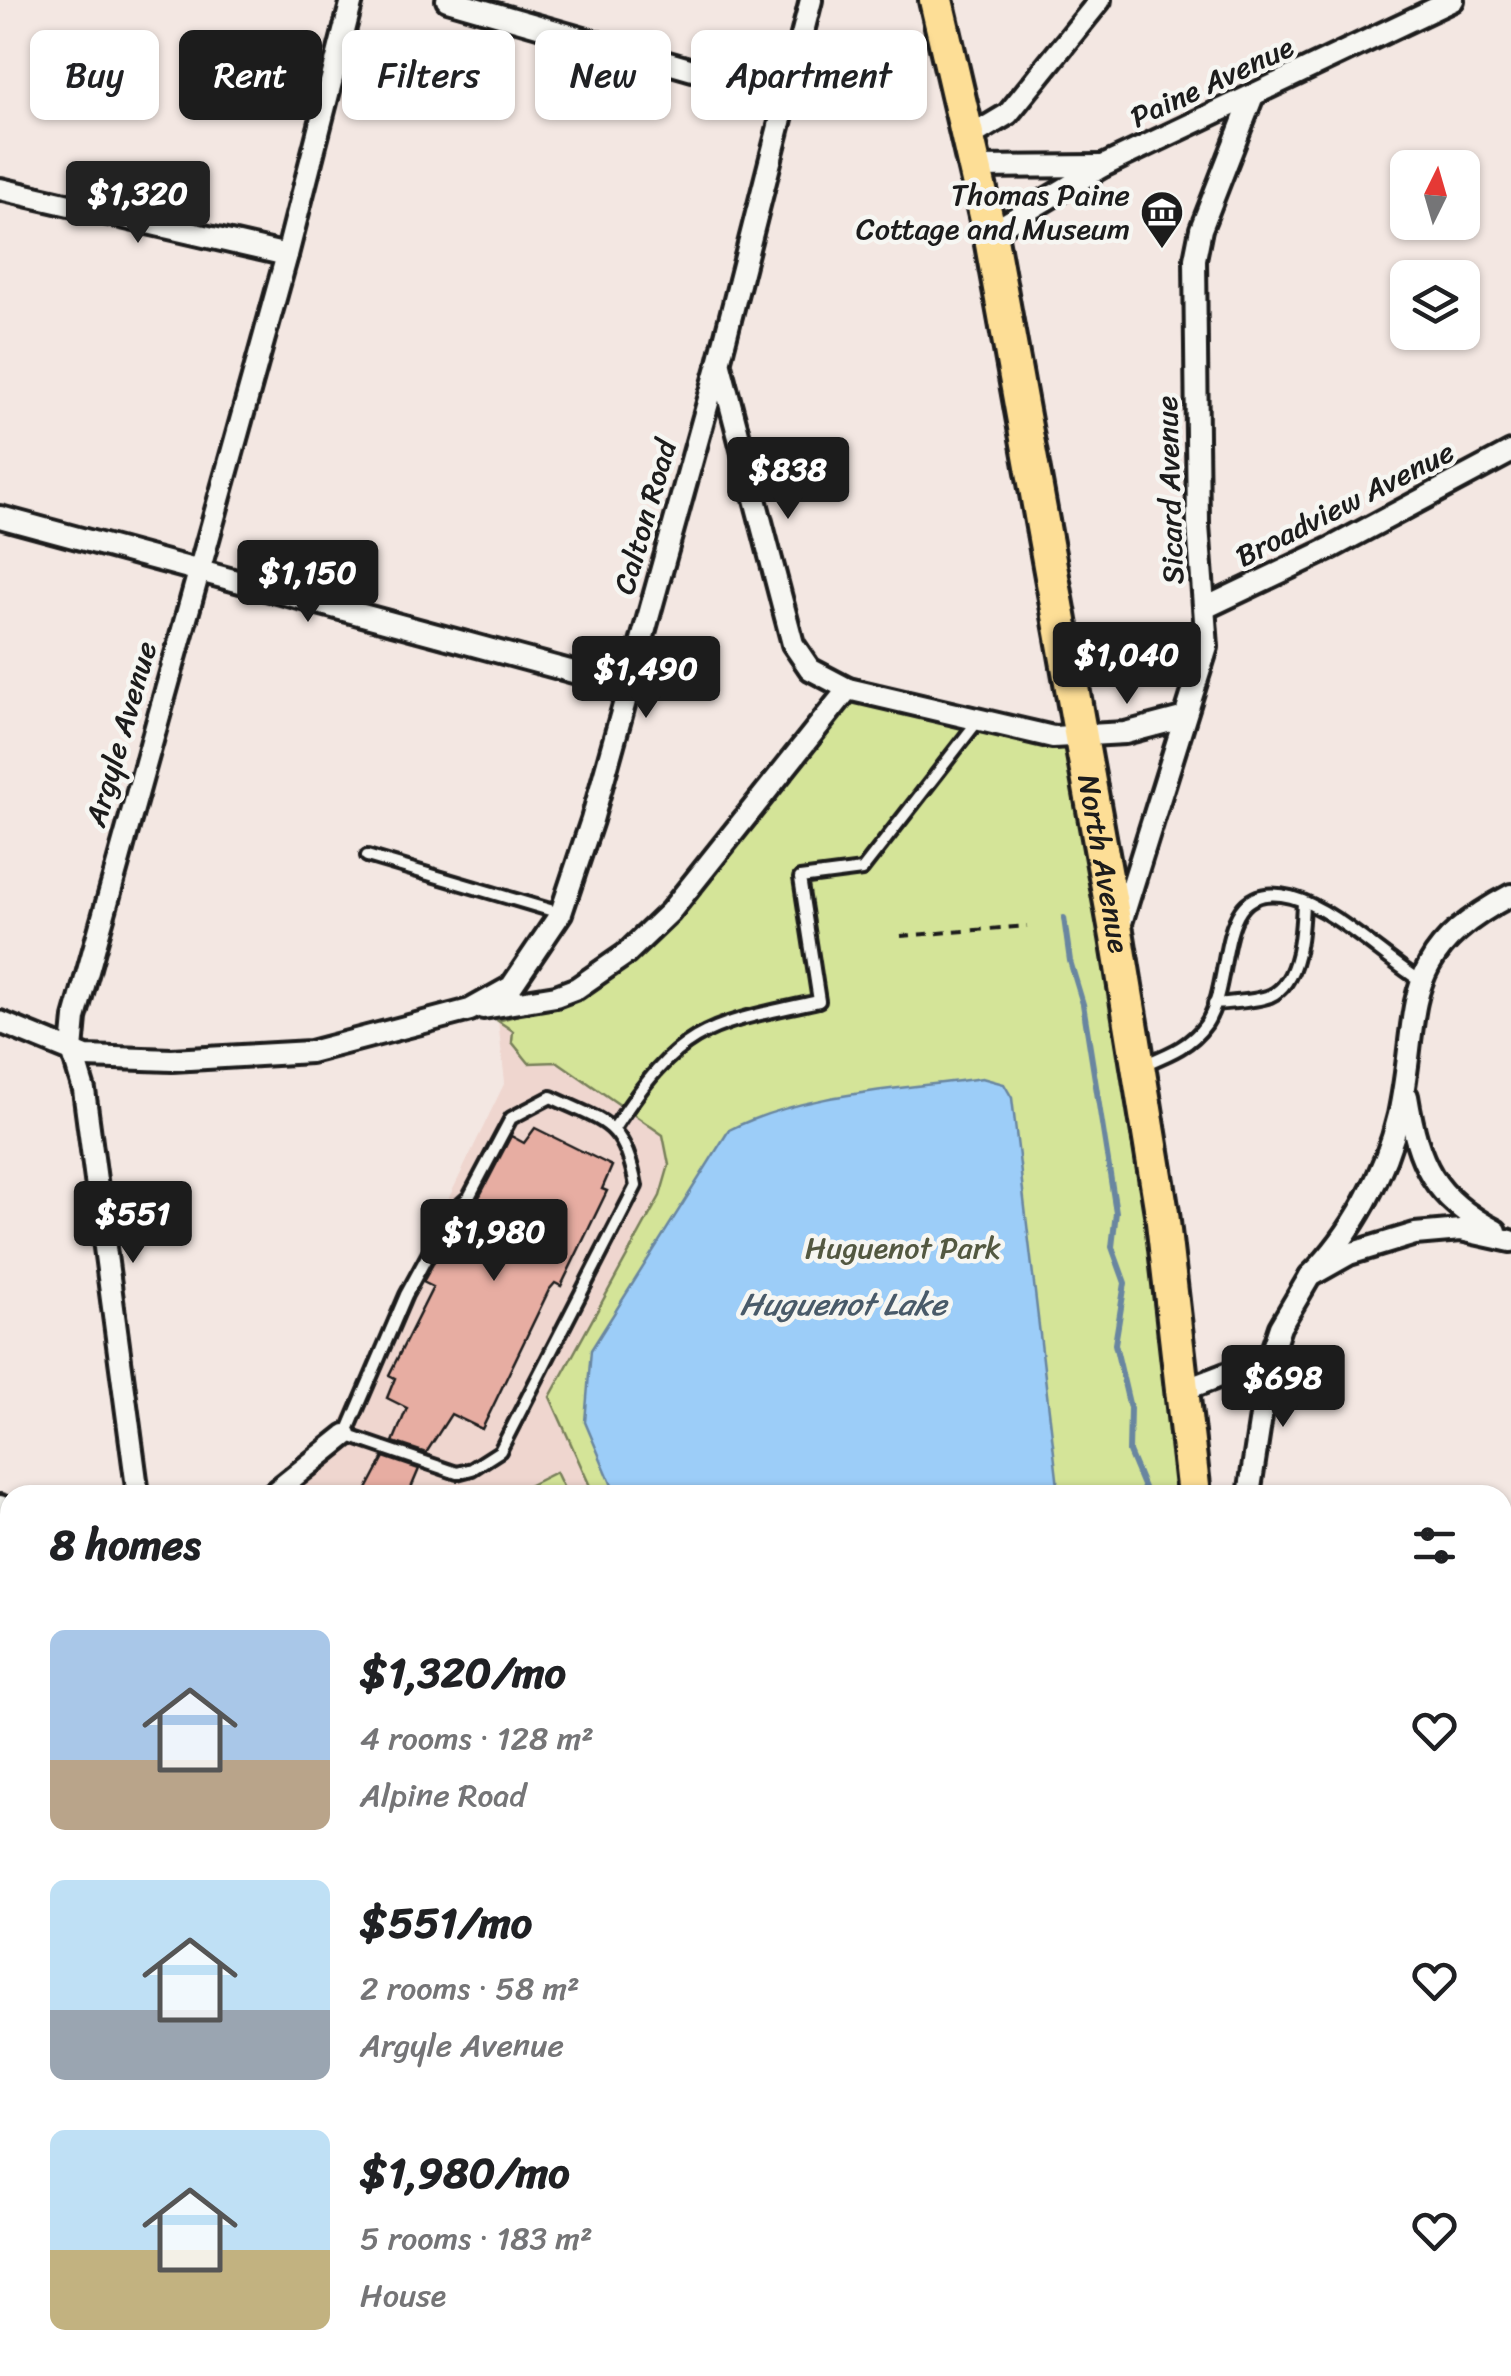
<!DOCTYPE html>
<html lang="en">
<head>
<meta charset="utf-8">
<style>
	:root { --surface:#fff; --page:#f2f2f2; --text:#202124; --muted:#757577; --accent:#1c1c1c }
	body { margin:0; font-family:Sriracha,sans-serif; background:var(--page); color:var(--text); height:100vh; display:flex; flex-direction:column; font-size:38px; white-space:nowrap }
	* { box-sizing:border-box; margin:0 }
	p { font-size:32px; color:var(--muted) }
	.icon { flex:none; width:55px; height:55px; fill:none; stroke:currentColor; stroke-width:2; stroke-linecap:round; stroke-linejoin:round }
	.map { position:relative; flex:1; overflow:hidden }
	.sheet { position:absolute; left:0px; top:1485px; width:1512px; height:892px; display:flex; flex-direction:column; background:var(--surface); border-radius:30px 30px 0 0; box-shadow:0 2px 8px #0004 }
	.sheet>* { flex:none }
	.hud { position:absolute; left:30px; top:30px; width:1000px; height:90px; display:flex; gap:20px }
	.needle { width:65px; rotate:5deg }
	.buttons { position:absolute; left:1390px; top:150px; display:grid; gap:20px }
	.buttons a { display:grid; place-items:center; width:90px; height:90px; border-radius:15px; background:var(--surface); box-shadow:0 2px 8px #0004; font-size:50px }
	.price { position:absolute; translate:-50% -85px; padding:0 22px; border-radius:10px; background:var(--accent); color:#fff; font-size:32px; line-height:65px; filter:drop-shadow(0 2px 5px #0008) }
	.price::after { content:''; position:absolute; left:50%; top:60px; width:30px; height:22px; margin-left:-15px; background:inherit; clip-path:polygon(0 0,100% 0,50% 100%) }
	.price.active { background:#222; color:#fff }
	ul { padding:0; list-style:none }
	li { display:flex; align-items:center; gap:30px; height:250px; padding:0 50px }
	li span { display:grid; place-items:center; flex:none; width:280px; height:200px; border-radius:15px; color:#555 }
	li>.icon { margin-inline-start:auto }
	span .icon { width:120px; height:120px; fill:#fffc; stroke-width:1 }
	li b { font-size:42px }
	h2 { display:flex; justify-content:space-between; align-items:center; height:120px; padding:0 50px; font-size:42px }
	.tag { padding:0 35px; border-radius:15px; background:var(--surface); box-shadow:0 2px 8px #0004; font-size:35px; line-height:90px }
	.tag.active { background:var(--accent); color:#fff }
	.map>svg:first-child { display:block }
	.built { fill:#efd6cf }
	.green { fill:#d4e498; stroke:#78805a; stroke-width:2.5 }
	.water { fill:#9ccdf8; stroke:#6986a0; stroke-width:2.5 }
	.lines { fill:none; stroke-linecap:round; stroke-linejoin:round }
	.stream { stroke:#6986a0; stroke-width:6 }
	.building { fill:#e7ada2; stroke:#1c1c1c; stroke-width:2.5 }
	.lane-casing { stroke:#1c1c1c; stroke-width:18 }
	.street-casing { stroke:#1c1c1c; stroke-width:28 }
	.primary-casing { stroke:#1c1c1c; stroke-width:40 }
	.path { stroke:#1c1c1c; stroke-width:4; stroke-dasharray:10 8; stroke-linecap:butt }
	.lane { stroke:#f6f6f2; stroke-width:10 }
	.street { stroke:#f6f6f2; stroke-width:20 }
	.primary { stroke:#fdde96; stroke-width:32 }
	.labels { text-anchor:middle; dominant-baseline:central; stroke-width:9; stroke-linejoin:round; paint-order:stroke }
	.street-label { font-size:30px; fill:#1c1c1c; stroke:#f6f6f2 }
	.poi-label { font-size:30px; fill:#1c1c1c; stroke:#f6f6f2; text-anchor:end }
	.park-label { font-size:30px; fill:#535841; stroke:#f6f6f2 }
	.water-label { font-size:32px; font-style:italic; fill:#495a69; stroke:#f6f6f2 }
</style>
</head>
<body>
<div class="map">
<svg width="1511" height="2376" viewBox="0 0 1511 2376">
	<rect width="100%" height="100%" fill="#f3e7e2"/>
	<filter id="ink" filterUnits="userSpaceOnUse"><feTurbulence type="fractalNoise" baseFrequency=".01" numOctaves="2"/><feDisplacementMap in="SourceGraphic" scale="20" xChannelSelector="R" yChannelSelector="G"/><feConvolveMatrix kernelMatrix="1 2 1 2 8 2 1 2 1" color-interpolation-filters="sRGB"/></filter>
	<g filter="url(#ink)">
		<!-- built -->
		<g class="built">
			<polygon points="498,1021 663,1135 669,1165 660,1196 550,1397 594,1495 261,1495 339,1425 505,1082"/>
			<polygon points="0,1512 10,1518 10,2085 0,2082"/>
			<polygon points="465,2368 689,2368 691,2376 473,2376"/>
		</g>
		<!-- green -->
		<g class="green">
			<polygon points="851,698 1073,750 1199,1495 594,1495 550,1397 660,1196 669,1165 663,1135 558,1062 529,1063 512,1042 513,1031 498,1021 557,1003 655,940"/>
			<polygon points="556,1472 567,1495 510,1495"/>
			<polygon points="689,2368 1334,2368 1335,2376 691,2376"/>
		</g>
		<!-- water -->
		<g class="water">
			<path d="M982 1078 1004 1084 1012 1098 1059 1495H616L585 1422 591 1350 729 1130C805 1092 898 1090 982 1078Z"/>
			<polygon points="703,2368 1112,2368 1115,2376 703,2376"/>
		</g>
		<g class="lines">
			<!-- stream -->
			<g class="stream">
				<polyline points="1064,918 1070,961 1083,1004 1116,1212 1112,1247 1125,1283 1115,1344 1130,1408 1129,1452 1147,1495"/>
				<polyline points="1216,2368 1217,2376"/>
			</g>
		</g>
		<!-- building -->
		<g class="building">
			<polygon points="535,1128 612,1166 602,1189 607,1191 561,1286 555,1283 549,1290 482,1429 451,1414 426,1453 393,1442 407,1408 387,1398 395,1378 389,1375 433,1287 423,1282 454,1226 462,1230 511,1136 524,1143"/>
			<polygon points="384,1457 419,1469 408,1495 364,1495"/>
		</g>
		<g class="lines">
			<!-- lane casing -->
			<g class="lane-casing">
				<g id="lane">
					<polyline points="367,856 560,913"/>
					<path d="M1214 1004C1231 1002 1254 1002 1270 996 1300 983 1302 930 1303 902"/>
					<path d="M1143 1065C1167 1055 1190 1047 1206 1024 1236 978 1212 877 1291 897 1333 908 1383 957 1421 981"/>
					<path d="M551 1097C606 1123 624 1121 636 1186L500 1451 472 1469 457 1473 346 1435 406 1295 450 1214 469 1197 511 1118Z"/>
					<path d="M615 1127C680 1027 707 1025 819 1001L800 878 862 870 977 722"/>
					<polyline points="1502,2043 1511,2042"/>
					<polyline points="1502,2080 1511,2091"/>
					<polyline points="527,2368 535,2376"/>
					<polyline points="627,2368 636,2376"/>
				</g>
			</g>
			<!-- street casing -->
			<g class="street-casing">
				<g id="street">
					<polyline points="447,0 784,96"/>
					<polyline points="968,138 1008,114 1100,0"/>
					<polyline points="974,167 1103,166"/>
					<polyline points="0,189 287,255"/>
					<polyline points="990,233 1103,166 1453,0"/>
					<polyline points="720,365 793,644 810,669 848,689 1053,737 1125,733 1182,718"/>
					<polyline points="0,517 629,687"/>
					<polyline points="1205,608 1329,549 1511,452"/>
					<polyline points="1120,926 1207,647 1198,525 1195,259 1201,229 1252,98"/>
					<polyline points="483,1008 556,996 577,988 626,954 670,912 848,689"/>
					<polyline points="0,1022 86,1057 172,1060 310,1052 470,1010 511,987 561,913 592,820 719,363 811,0"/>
					<path d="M1407 1096C1418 1163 1433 1198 1496 1231"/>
					<path d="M1310 1276C1352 1235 1386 1172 1399 1115 1422 1006 1394 957 1511 895"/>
					<polyline points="1179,1392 1270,1357"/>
					<polyline points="138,1495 84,1090 72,1050 75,1018 287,255 352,0"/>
					<polyline points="271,1495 346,1435"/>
					<polyline points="1249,1495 1270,1357 1280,1327 1310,1276 1349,1254 1415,1234 1461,1230 1511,1241"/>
					<polyline points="0,1506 10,1510"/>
					<polyline points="0,2091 10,2094"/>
					<polyline points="392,2368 395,2376"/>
					<polyline points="13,2376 73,2368"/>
				</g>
			</g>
			<!-- primary casing -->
			<g class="primary-casing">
				<g id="primary">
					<path id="s1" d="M936 0 990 233 1117 937 1162 1213 1194 1495"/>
					<polyline points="1371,2368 1372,2376"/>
				</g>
			</g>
			<!-- path -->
			<g class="path">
				<polyline points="901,936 1027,926"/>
				<polyline points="1229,2376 1236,2368"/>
			</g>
			<!-- lane -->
			<use href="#lane" class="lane"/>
			<!-- street -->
			<use href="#street" class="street"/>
			<!-- primary -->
			<use href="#primary" class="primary"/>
		</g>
	</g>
	<!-- icons -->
	<defs>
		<g id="museum-pin" transform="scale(2.25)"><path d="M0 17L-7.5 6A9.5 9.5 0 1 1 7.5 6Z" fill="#1c1c1c" stroke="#f6f6f2"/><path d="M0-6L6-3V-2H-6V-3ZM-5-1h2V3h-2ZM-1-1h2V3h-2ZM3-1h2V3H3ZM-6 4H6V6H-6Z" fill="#fff"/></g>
	</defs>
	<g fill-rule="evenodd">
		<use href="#museum-pin" x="1162" y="212"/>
	</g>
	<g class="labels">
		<!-- street labels -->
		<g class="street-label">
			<text transform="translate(1212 82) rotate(-25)">Paine Avenue</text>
			<text transform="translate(1170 490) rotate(-92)">Sicard Avenue</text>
			<text transform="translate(1345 504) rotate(-27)">Broadview Avenue</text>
			<text transform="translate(645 517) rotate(-74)">Calton Road</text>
			<text transform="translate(121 734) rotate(-74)">Argyle Avenue</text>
			<text stroke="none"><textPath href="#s1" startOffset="880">North Avenue</textPath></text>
		</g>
		<!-- poi labels -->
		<g class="poi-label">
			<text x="1130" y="195">Thomas Paine<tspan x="1130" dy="34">Cottage and Museum</tspan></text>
		</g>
		<!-- park labels -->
		<g class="park-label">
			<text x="903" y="1248">Huguenot Park</text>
		</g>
		<!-- water labels -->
		<g class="water-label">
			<text x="843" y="1304">Huguenot Lake</text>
		</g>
	</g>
</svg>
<div class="buttons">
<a><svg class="needle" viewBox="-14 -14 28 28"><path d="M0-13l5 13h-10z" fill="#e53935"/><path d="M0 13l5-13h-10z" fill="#757577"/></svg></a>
<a><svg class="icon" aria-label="layers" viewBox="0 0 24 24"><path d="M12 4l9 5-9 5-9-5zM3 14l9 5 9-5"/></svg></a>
</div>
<b class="price active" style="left:138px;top:246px">$1,320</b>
<b class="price" style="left:788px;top:522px">$838</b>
<b class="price" style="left:308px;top:625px">$1,150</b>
<b class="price" style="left:1127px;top:707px">$1,040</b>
<b class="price" style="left:646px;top:721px">$1,490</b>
<b class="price" style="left:133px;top:1266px">$551</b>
<b class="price" style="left:494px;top:1284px">$1,980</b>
<b class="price" style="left:1283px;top:1430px">$698</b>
<div class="hud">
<a class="tag">Buy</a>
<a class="tag active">Rent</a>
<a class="tag">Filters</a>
<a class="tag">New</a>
<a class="tag">Apartment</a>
</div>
<section class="sheet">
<h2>8 homes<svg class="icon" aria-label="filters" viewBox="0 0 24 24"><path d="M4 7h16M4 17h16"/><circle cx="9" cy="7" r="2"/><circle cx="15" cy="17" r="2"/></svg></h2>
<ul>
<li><span style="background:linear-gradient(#a9c7e8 65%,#b9a48a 0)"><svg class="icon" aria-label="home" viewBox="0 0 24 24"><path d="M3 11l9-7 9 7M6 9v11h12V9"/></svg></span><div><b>$1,320/mo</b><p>4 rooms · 128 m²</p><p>Alpine Road</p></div><svg class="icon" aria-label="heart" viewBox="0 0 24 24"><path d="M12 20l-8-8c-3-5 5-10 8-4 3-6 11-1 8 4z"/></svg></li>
<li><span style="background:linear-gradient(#bfe0f5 65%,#9aa5b1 0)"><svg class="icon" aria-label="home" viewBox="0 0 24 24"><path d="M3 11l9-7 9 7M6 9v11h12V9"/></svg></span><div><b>$551/mo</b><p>2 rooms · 58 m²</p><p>Argyle Avenue</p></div><svg class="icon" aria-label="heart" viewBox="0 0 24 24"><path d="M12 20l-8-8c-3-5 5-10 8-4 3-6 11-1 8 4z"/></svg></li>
<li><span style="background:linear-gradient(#bfe0f5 60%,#c2b280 0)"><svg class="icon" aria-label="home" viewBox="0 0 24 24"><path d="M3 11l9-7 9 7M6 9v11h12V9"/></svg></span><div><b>$1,980/mo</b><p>5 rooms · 183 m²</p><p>House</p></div><svg class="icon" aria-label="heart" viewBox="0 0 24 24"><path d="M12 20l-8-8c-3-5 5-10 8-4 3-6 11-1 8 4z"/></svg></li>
</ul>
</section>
</div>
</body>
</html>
